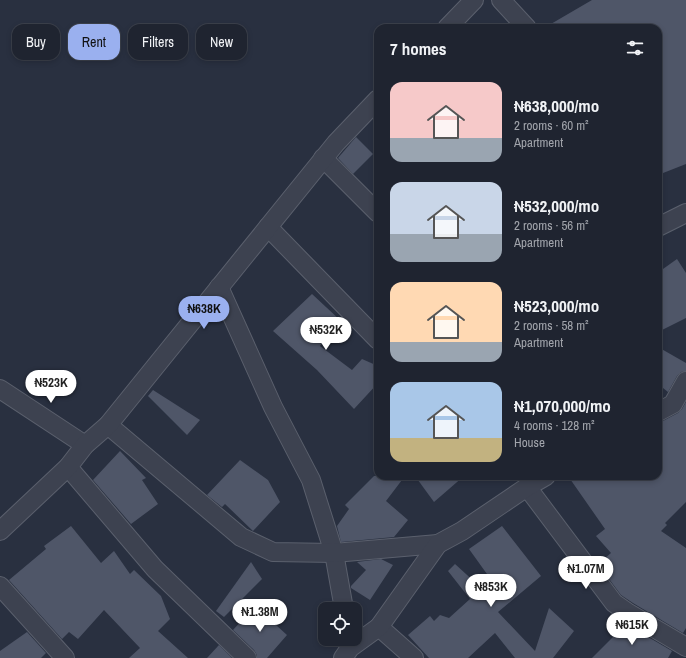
<!DOCTYPE html>
<html lang="en">
<head>
<meta charset="utf-8">
<style>
	:root { --surface:#1f2430; --page:#2c303c; --text:#f1f3f6; --muted:#a1a4ab; --line:#3c414c; --accent:#9ab0ef }
	body { margin:0; font-family:"Archivo Narrow",sans-serif; background:var(--page); color:var(--text); height:100vh; display:flex; flex-direction:column; font-size:15px; white-space:nowrap }
	* { box-sizing:border-box; margin:0 }
	p { font-size:13px; color:var(--muted) }
	.icon { flex:none; width:22px; height:22px; fill:none; stroke:currentColor; stroke-width:2; stroke-linecap:round; stroke-linejoin:round }
	.map { position:relative; flex:1; overflow:hidden }
	.details { position:absolute; left:374px; top:24px; width:288px; height:456px; display:flex; flex-direction:column; background:var(--surface); border-radius:12px; box-shadow:0 2px 6px #0003,0 0 0 1px var(--line) }
	.details>* { flex:none }
	.top-card { position:absolute; left:12px; top:24px; width:302px; height:36px; display:flex; gap:8px }
	.tools { position:absolute; left:318px; top:602px; display:grid; gap:8px }
	.tools a { display:grid; place-items:center; width:44px; height:44px; border-radius:8px; background:var(--surface); box-shadow:0 2px 6px #0003,0 0 0 1px var(--line); font-size:20px }
	.price { position:absolute; translate:-50% -34px; padding:0 9px; border-radius:14px; background:#fff; color:#222; font-size:13px; line-height:26px; filter:drop-shadow(0 1px 2px #0008) }
	.price::after { content:''; position:absolute; left:50%; top:24px; width:12px; height:9px; margin-left:-6px; background:inherit; clip-path:polygon(0 0,100% 0,50% 100%) }
	.price.active { background:var(--accent); color:#111 }
	ul { padding:0; list-style:none }
	li { display:flex; align-items:center; gap:12px; height:100px; padding:0 16px }
	li span { display:grid; place-items:center; flex:none; width:112px; height:80px; border-radius:12px; color:#555 }
	li>.icon { margin-inline-start:auto }
	span .icon { width:48px; height:48px; fill:#fffc; stroke-width:1 }
	li b { font-size:17px }
	h2 { display:flex; justify-content:space-between; align-items:center; height:48px; padding:0 16px; font-size:17px }
	.pill { padding:0 14px; border-radius:12px; background:var(--surface); box-shadow:0 2px 6px #0003,0 0 0 1px var(--line); font-size:14px; line-height:36px }
	.pill.active { background:var(--accent); color:#111 }
	.map>svg:first-child { display:block }
	.building { fill:#4f5668 }
	.lines { fill:none; stroke-linecap:round; stroke-linejoin:round }
	.minor-casing { stroke:#5b606d; stroke-width:20 }
	.minor { stroke:#3d4250; stroke-width:18 }
</style>
</head>
<body>
<div class="map">
<svg width="686" height="658" viewBox="0 0 686 658">
	<rect width="100%" height="100%" fill="#293040"/>
	<!-- building -->
	<g class="building">
		<polygon points="592,0 686,0 686,164 658,175 658,28 544,28"/>
		<polygon points="356,137 373,154 353,174 338,158"/>
		<polygon points="677,259 686,273 686,318 658,332 658,278 663,269"/>
		<polygon points="312,294 341,321 320,346 352,370 362,359 378,366 378,383 354,409 317,370 273,331"/>
		<polygon points="658,347 686,363 686,371 681,372 677,376 668,392 658,384"/>
		<polygon points="153,390 200,420 187,435 148,396"/>
		<polygon points="686,402 686,502 665,523 667,525 661,531 686,548 686,628 683,633 633,603 621,595 598,564 611,553 596,536 605,529 568,476 658,476 658,423 663,421 678,413 682,409"/>
		<polygon points="120,451 146,478 142,480 158,504 131,524 93,480"/>
		<polygon points="240,460 268,480 280,502 253,531 225,504 222,507 207,495"/>
		<polygon points="374,476 405,476 386,501 408,520 394,537 341,542 337,526 349,509 345,505"/>
		<polygon points="415,476 464,476 434,502"/>
		<polygon points="71,526 101,563 114,551 130,574 134,570 161,596 170,619 158,631 188,658 129,658 140,648 104,610 78,639 69,632 62,639 9,580 46,549 44,546"/>
		<polygon points="502,526 541,576 498,612 535,651 549,608 574,631 553,658 515,658 495,633 468,658 429,658 408,635 430,616 434,621 440,615 449,618 470,599 448,571 455,564 489,595 497,588 469,549"/>
		<polygon points="381,559 393,565 370,600 351,588 351,586 366,570 357,562"/>
		<polygon points="251,562 262,579 224,617 216,611"/>
		<polygon points="255,606 287,635 267,658 257,658 257,655 254,650 233,630"/>
		<polygon points="626,624 672,651 668,658 592,658"/>
		<polygon points="27,632 46,653 41,658 0,658 0,651"/>
		<polygon points="219,645 232,658 207,658"/>
	</g>
	<g class="lines">
		<!-- minor casing -->
		<g class="minor-casing">
			<g id="minor">
				<polyline points="501,0 527,28"/>
				<polyline points="447,28 474,0"/>
				<polyline points="323,158 378,213"/>
				<polyline points="268,227 378,340"/>
				<polyline points="658,227 686,213"/>
				<polyline points="219,287 273,407 311,480 334,553 344,609"/>
				<polyline points="0,389 85,445"/>
				<polyline points="658,412 673,404 686,381"/>
				<polyline points="108,425 241,537 273,552 334,553 438,544"/>
				<polyline points="68,467 155,569 247,658"/>
				<polyline points="527,487 614,603 627,612 686,647"/>
				<polyline points="0,531 68,467 85,445 108,425 336,143 378,99"/>
				<polyline points="0,586 65,658"/>
				<polyline points="379,627 414,658"/>
				<polyline points="343,658 350,648 379,627 438,544 462,531 527,487 546,476"/>
			</g>
		</g>
		<!-- minor -->
		<use href="#minor" class="minor"/>
	</g>
</svg>
<div class="tools">
<a><svg class="icon" aria-label="locate" viewBox="0 0 24 24"><circle cx="12" cy="12" r="6"/><path d="M12 2v4M12 18v4M2 12h4M18 12h4"/></svg></a>
</div>
<b class="price active" style="left:204px;top:330px">₦638K</b>
<b class="price" style="left:326px;top:351px">₦532K</b>
<b class="price" style="left:51px;top:404px">₦523K</b>
<b class="price" style="left:586px;top:590px">₦1.07M</b>
<b class="price" style="left:491px;top:608px">₦853K</b>
<b class="price" style="left:260px;top:633px">₦1.38M</b>
<b class="price" style="left:632px;top:646px">₦615K</b>
<div class="top-card">
<a class="pill">Buy</a>
<a class="pill active">Rent</a>
<a class="pill">Filters</a>
<a class="pill">New</a>
</div>
<section class="details">
<h2>7 homes<svg class="icon" aria-label="filters" viewBox="0 0 24 24"><path d="M4 7h16M4 17h16"/><circle cx="9" cy="7" r="2"/><circle cx="15" cy="17" r="2"/></svg></h2>
<ul>
<li><span style="background:linear-gradient(#f6c9c9 70%,#9aa5b1 0)"><svg class="icon" aria-label="home" viewBox="0 0 24 24"><path d="M3 11l9-7 9 7M6 9v11h12V9"/></svg></span><div><b>₦638,000/mo</b><p>2 rooms · 60 m²</p><p>Apartment</p></div></li>
<li><span style="background:linear-gradient(#c9d6e8 65%,#9aa5b1 0)"><svg class="icon" aria-label="home" viewBox="0 0 24 24"><path d="M3 11l9-7 9 7M6 9v11h12V9"/></svg></span><div><b>₦532,000/mo</b><p>2 rooms · 56 m²</p><p>Apartment</p></div></li>
<li><span style="background:linear-gradient(#ffd9b3 75%,#9aa5b1 0)"><svg class="icon" aria-label="home" viewBox="0 0 24 24"><path d="M3 11l9-7 9 7M6 9v11h12V9"/></svg></span><div><b>₦523,000/mo</b><p>2 rooms · 58 m²</p><p>Apartment</p></div></li>
<li><span style="background:linear-gradient(#a9c7e8 70%,#c2b280 0)"><svg class="icon" aria-label="home" viewBox="0 0 24 24"><path d="M3 11l9-7 9 7M6 9v11h12V9"/></svg></span><div><b>₦1,070,000/mo</b><p>4 rooms · 128 m²</p><p>House</p></div></li>
</ul>
</section>
</div>
</body>
</html>
